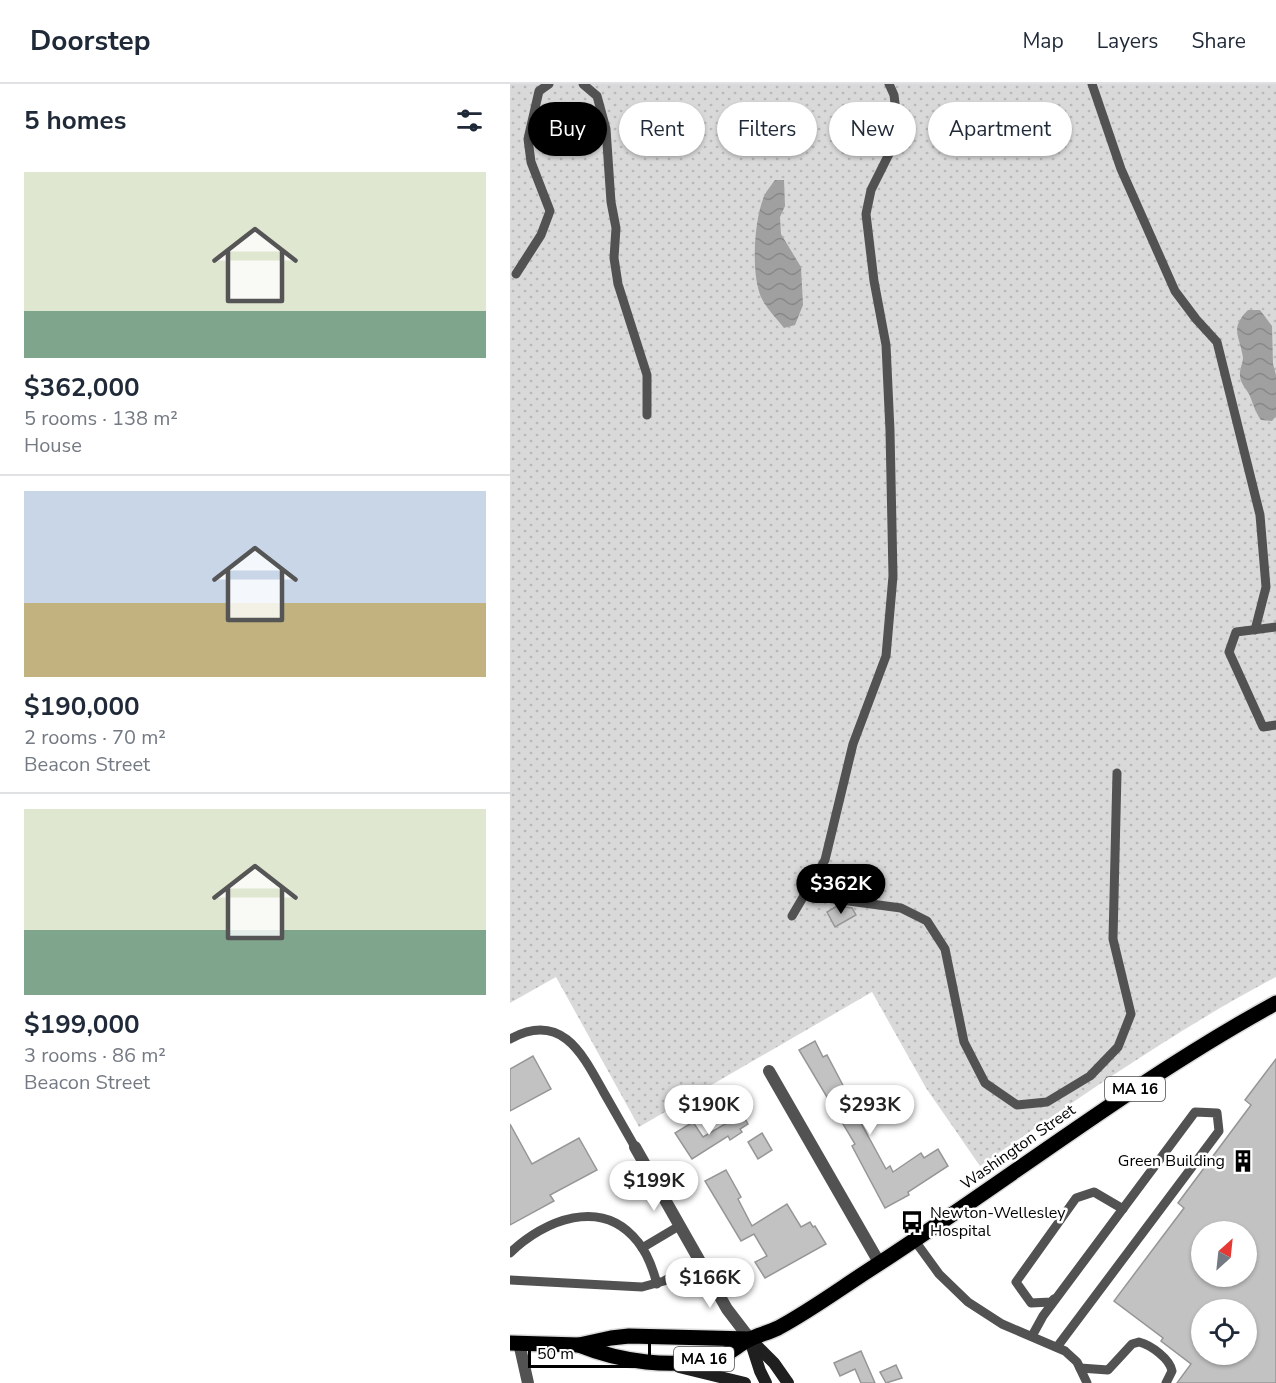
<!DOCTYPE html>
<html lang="en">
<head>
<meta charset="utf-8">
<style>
	:root { --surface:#fff; --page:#f6f6f7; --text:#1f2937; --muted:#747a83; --line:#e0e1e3; --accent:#000 }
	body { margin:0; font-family:"Nunito Sans",sans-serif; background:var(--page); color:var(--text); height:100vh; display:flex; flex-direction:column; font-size:22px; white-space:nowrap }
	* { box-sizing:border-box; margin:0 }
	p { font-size:20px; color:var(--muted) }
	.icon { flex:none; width:33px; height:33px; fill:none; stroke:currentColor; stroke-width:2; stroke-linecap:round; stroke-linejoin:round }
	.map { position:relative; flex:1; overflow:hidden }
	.panel { display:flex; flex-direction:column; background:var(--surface); width:510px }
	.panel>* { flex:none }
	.top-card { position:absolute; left:18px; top:18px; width:570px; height:54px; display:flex; gap:12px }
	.needle { width:39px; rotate:27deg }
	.tools { position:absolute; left:681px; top:1137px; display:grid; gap:12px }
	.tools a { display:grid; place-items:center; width:66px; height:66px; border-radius:50%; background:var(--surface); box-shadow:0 2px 4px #0004; font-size:30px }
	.scale { position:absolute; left:18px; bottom:15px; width:123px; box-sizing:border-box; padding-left:6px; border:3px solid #000; border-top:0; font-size:16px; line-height:21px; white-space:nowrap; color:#000; -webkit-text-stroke:4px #fff; paint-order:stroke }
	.price { position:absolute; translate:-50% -51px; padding:0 14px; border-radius:21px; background:#fff; color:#222; font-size:20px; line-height:39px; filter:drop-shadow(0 2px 3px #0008) }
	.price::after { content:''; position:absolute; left:50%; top:36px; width:18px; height:14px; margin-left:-9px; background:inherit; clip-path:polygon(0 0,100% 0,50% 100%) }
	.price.current { background:var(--accent); color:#fff }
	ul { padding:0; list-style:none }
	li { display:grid; align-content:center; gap:12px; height:318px; padding:0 24px }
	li+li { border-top:2px solid var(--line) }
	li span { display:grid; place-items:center; height:186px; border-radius:0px; color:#555 }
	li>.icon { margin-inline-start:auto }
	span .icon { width:108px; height:108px; fill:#fffc; stroke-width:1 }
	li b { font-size:26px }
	h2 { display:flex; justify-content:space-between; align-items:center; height:72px; padding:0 24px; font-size:26px }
	.tag { padding:0 21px; border-radius:27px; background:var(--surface); box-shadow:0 2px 4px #0004; font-size:21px; line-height:54px }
	.tag.current { background:var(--accent); color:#fff }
	header { display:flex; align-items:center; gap:36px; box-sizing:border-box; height:84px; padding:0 30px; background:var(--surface); border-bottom:2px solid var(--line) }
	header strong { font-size:28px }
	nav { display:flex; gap:33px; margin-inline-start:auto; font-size:21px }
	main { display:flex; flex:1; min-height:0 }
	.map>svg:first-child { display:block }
	.grass { fill:url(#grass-dots) }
	.water { fill:url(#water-waves) }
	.building { fill:#c2c2c2; stroke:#969696; stroke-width:1.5; fill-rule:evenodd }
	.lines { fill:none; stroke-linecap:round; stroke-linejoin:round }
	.primary-casing { stroke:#dbdbdb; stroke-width:18 }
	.service { stroke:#525252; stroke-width:9 }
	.minor { stroke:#525252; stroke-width:12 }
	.secondary { stroke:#1f1f1f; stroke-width:12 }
	.primary { stroke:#000; stroke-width:15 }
	.labels { text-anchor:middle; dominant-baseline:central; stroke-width:5; stroke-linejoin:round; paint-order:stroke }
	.shield { fill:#fff; stroke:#4c4c4c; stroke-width:1.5 }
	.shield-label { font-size:15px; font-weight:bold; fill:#000 }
	.street-label { font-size:16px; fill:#000; stroke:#fff }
	.poi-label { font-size:16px; fill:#000; stroke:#fff; text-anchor:end }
</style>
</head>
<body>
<header>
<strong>Doorstep</strong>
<nav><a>Map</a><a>Layers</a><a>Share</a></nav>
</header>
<main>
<section class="panel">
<h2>5 homes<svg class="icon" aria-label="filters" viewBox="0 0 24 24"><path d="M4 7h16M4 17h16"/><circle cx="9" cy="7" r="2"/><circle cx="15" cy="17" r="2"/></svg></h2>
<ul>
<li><span style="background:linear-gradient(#dfe7d0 75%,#7fa58c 0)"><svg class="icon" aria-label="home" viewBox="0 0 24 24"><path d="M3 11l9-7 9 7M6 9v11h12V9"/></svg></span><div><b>$362,000</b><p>5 rooms · 138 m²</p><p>House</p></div></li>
<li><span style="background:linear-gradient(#c9d6e8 60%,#c2b280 0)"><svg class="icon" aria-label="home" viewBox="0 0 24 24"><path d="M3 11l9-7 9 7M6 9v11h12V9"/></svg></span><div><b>$190,000</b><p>2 rooms · 70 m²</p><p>Beacon Street</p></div></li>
<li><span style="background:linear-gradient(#dfe7d0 65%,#7fa58c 0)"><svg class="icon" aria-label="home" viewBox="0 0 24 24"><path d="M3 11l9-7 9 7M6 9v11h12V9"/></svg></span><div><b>$199,000</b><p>3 rooms · 86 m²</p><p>Beacon Street</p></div></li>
</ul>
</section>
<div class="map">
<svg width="766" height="1299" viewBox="0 0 766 1299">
	<defs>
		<pattern id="grass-dots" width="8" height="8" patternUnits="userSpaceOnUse" patternTransform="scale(1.5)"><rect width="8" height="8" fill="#d9d9d9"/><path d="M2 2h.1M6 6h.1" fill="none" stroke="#b8b8b8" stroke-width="1.8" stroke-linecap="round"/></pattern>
		<pattern id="water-waves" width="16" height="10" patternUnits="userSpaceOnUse" patternTransform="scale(1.5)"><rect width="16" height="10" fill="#a0a0a0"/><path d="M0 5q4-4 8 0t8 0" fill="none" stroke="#888"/></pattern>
	</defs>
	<rect width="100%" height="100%" fill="#fff"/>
	<!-- grass -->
	<path class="grass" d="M0 0H766V893C662 948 566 1016 470 1082L416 1004 362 908 129 1043 46 893 0 919Z"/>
	<!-- water -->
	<g class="water">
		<path d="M265 96H274L275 122 270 133 271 150 291 183 293 221 285 241 274 244C267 235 256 224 251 213 241 190 244 139 253 115 255 108 261 102 265 96Z"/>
		<path d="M738 226H750L762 242 763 280 766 291V332L762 337 751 336C745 328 743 319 739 310 735 303 729 298 730 288 730 283 733 279 733 274 730 252 719 245 738 226Z"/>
	</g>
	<!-- building -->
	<g class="building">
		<polygon points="327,822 342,824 346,831 325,843 317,828"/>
		<polygon points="305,957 313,973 317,971 336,1007 338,1006 347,1021 349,1020 359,1035 351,1039 376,1085 380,1082 383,1088 411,1069 414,1074 428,1065 438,1082 398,1108 399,1111 375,1124 342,1062 345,1060 289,966"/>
		<polygon points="23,972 41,1005 0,1027 0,985"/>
		<path d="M766 975V1299H667L681 1280 651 1257 653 1254 604 1217 674 1124 668 1119 741 1021 735 1016ZM692 1148H736V1192H692ZM692 1226H736V1270H692Z"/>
		<polygon points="232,1030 238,1040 230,1045 232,1048 220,1056 218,1052 182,1075 165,1049 183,1038 193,1053"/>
		<polygon points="0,1040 22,1080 69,1054 87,1086 40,1111 44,1117 0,1141"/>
		<polygon points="252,1049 262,1066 248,1075 238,1058"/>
		<polygon points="216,1086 231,1113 228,1115 242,1142 277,1120 291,1143 300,1138 303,1143 305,1142 316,1160 255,1194 245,1178 257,1172 244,1150 231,1157 195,1097"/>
		<polygon points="351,1267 365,1299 351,1299 345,1285 330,1292 324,1279"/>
		<polygon points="386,1281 392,1294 376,1299 370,1288"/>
	</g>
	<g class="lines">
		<!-- primary casing -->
		<g class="primary-casing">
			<g id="primary">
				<polyline points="0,1259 69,1261 101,1254 119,1252 240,1255"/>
				<path d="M69 1261C111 1278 161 1285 207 1274 218 1271 228 1261 238 1256 247 1251 258 1249 268 1244 298 1228 327 1207 356 1188 493 1100 622 998 766 919"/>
			</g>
		</g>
		<!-- service -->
		<g class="service">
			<polyline points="73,0 87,12 96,45 101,118 106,144 104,174 108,200 137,291 137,331"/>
			<polyline points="582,0 611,85 665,207 686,235 707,258 750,431 756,503 745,546"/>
			<polyline points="6,190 31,151 40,127 21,78 18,55 29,7 39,0"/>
			<polyline points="766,543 726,548 719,568 753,643 766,641"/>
			<polyline points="294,811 391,824 417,837 435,865 454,958 475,999 507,1021 537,1018 580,992 608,963 621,930 603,855 607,689"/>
			<polyline points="282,832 315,776 343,660 376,572 383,492 380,347 376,261 364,197 356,130 361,106 380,68 388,44 384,11 379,0"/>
			<path d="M0 955C51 927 72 969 93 1007 104 1026 114 1044 125 1063"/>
			<polyline points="405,1157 429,1190 458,1218 492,1240 555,1267 567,1278 577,1299"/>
			<polyline points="132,1164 169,1142"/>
			<path d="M0 1169C34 1136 92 1112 128 1158 138 1170 143 1185 147 1200"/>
			<polyline points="0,1196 132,1203 154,1197 190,1177"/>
			<polyline points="544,1215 541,1218 521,1219 506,1198 566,1114 584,1108 613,1125"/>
			<polyline points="522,1252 533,1232 685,1028 707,1029 709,1047 547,1263"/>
			<path d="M570 1284 598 1286 622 1260 629 1258C641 1261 660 1275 662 1287L656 1299"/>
		</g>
		<!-- minor -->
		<g class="minor">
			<polyline points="259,987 370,1180"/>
			<polyline points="125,1063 217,1225 240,1255"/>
			<polyline points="9,1259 18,1299"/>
		</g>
		<!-- secondary -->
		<g class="secondary">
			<polyline points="240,1255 264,1279 278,1299"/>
			<polyline points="240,1256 250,1287 256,1299"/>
			<polyline points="169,1283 235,1299"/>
		</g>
		<!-- primary -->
		<use href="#primary" class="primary"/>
	</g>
	<!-- icons -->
	<defs>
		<g id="building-bare" transform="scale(1.8)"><path d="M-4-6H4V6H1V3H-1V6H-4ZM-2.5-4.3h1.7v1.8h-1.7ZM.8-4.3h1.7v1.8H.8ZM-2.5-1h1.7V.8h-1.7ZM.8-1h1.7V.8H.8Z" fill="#000" stroke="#fff" stroke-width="2.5" paint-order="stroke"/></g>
		<g id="bus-bare" transform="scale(1.8)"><path d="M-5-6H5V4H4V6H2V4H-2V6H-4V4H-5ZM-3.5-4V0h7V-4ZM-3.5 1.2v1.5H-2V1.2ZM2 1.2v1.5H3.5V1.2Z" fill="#000" stroke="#fff" stroke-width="2.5" paint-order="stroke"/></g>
	</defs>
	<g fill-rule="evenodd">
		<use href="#building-bare" x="733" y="1077"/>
		<use href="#bus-bare" x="402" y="1138"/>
	</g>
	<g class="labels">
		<!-- shield labels -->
		<g class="shield">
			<rect x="595" y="993" width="60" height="24" rx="4.5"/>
			<rect x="164" y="1263" width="60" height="24" rx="4.5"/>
		</g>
		<g class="shield-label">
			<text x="625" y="1005">MA 16</text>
			<text x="194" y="1275">MA 16</text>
		</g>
		<!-- street labels -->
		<g class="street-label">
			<text transform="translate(508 1063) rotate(-35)">Washington Street</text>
		</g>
		<!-- poi labels -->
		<g class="poi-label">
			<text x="715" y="1077">Green Building</text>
			<text x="420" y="1129" text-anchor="start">Newton-Wellesley<tspan x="420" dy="18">Hospital</tspan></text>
		</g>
	</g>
</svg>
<div class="tools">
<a><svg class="needle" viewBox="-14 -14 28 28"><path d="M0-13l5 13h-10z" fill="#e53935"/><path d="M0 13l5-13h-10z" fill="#747a83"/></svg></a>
<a><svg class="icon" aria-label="locate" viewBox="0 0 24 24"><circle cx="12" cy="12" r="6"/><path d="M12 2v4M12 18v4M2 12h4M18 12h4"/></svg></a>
</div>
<div class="scale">50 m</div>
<b class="price current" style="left:331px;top:831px">$362K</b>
<b class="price" style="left:199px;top:1052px">$190K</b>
<b class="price" style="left:360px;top:1052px">$293K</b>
<b class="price" style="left:144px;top:1128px">$199K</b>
<b class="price" style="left:200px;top:1225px">$166K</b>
<div class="top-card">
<a class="tag current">Buy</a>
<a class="tag">Rent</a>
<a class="tag">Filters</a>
<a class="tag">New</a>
<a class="tag">Apartment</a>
</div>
</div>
</main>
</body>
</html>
